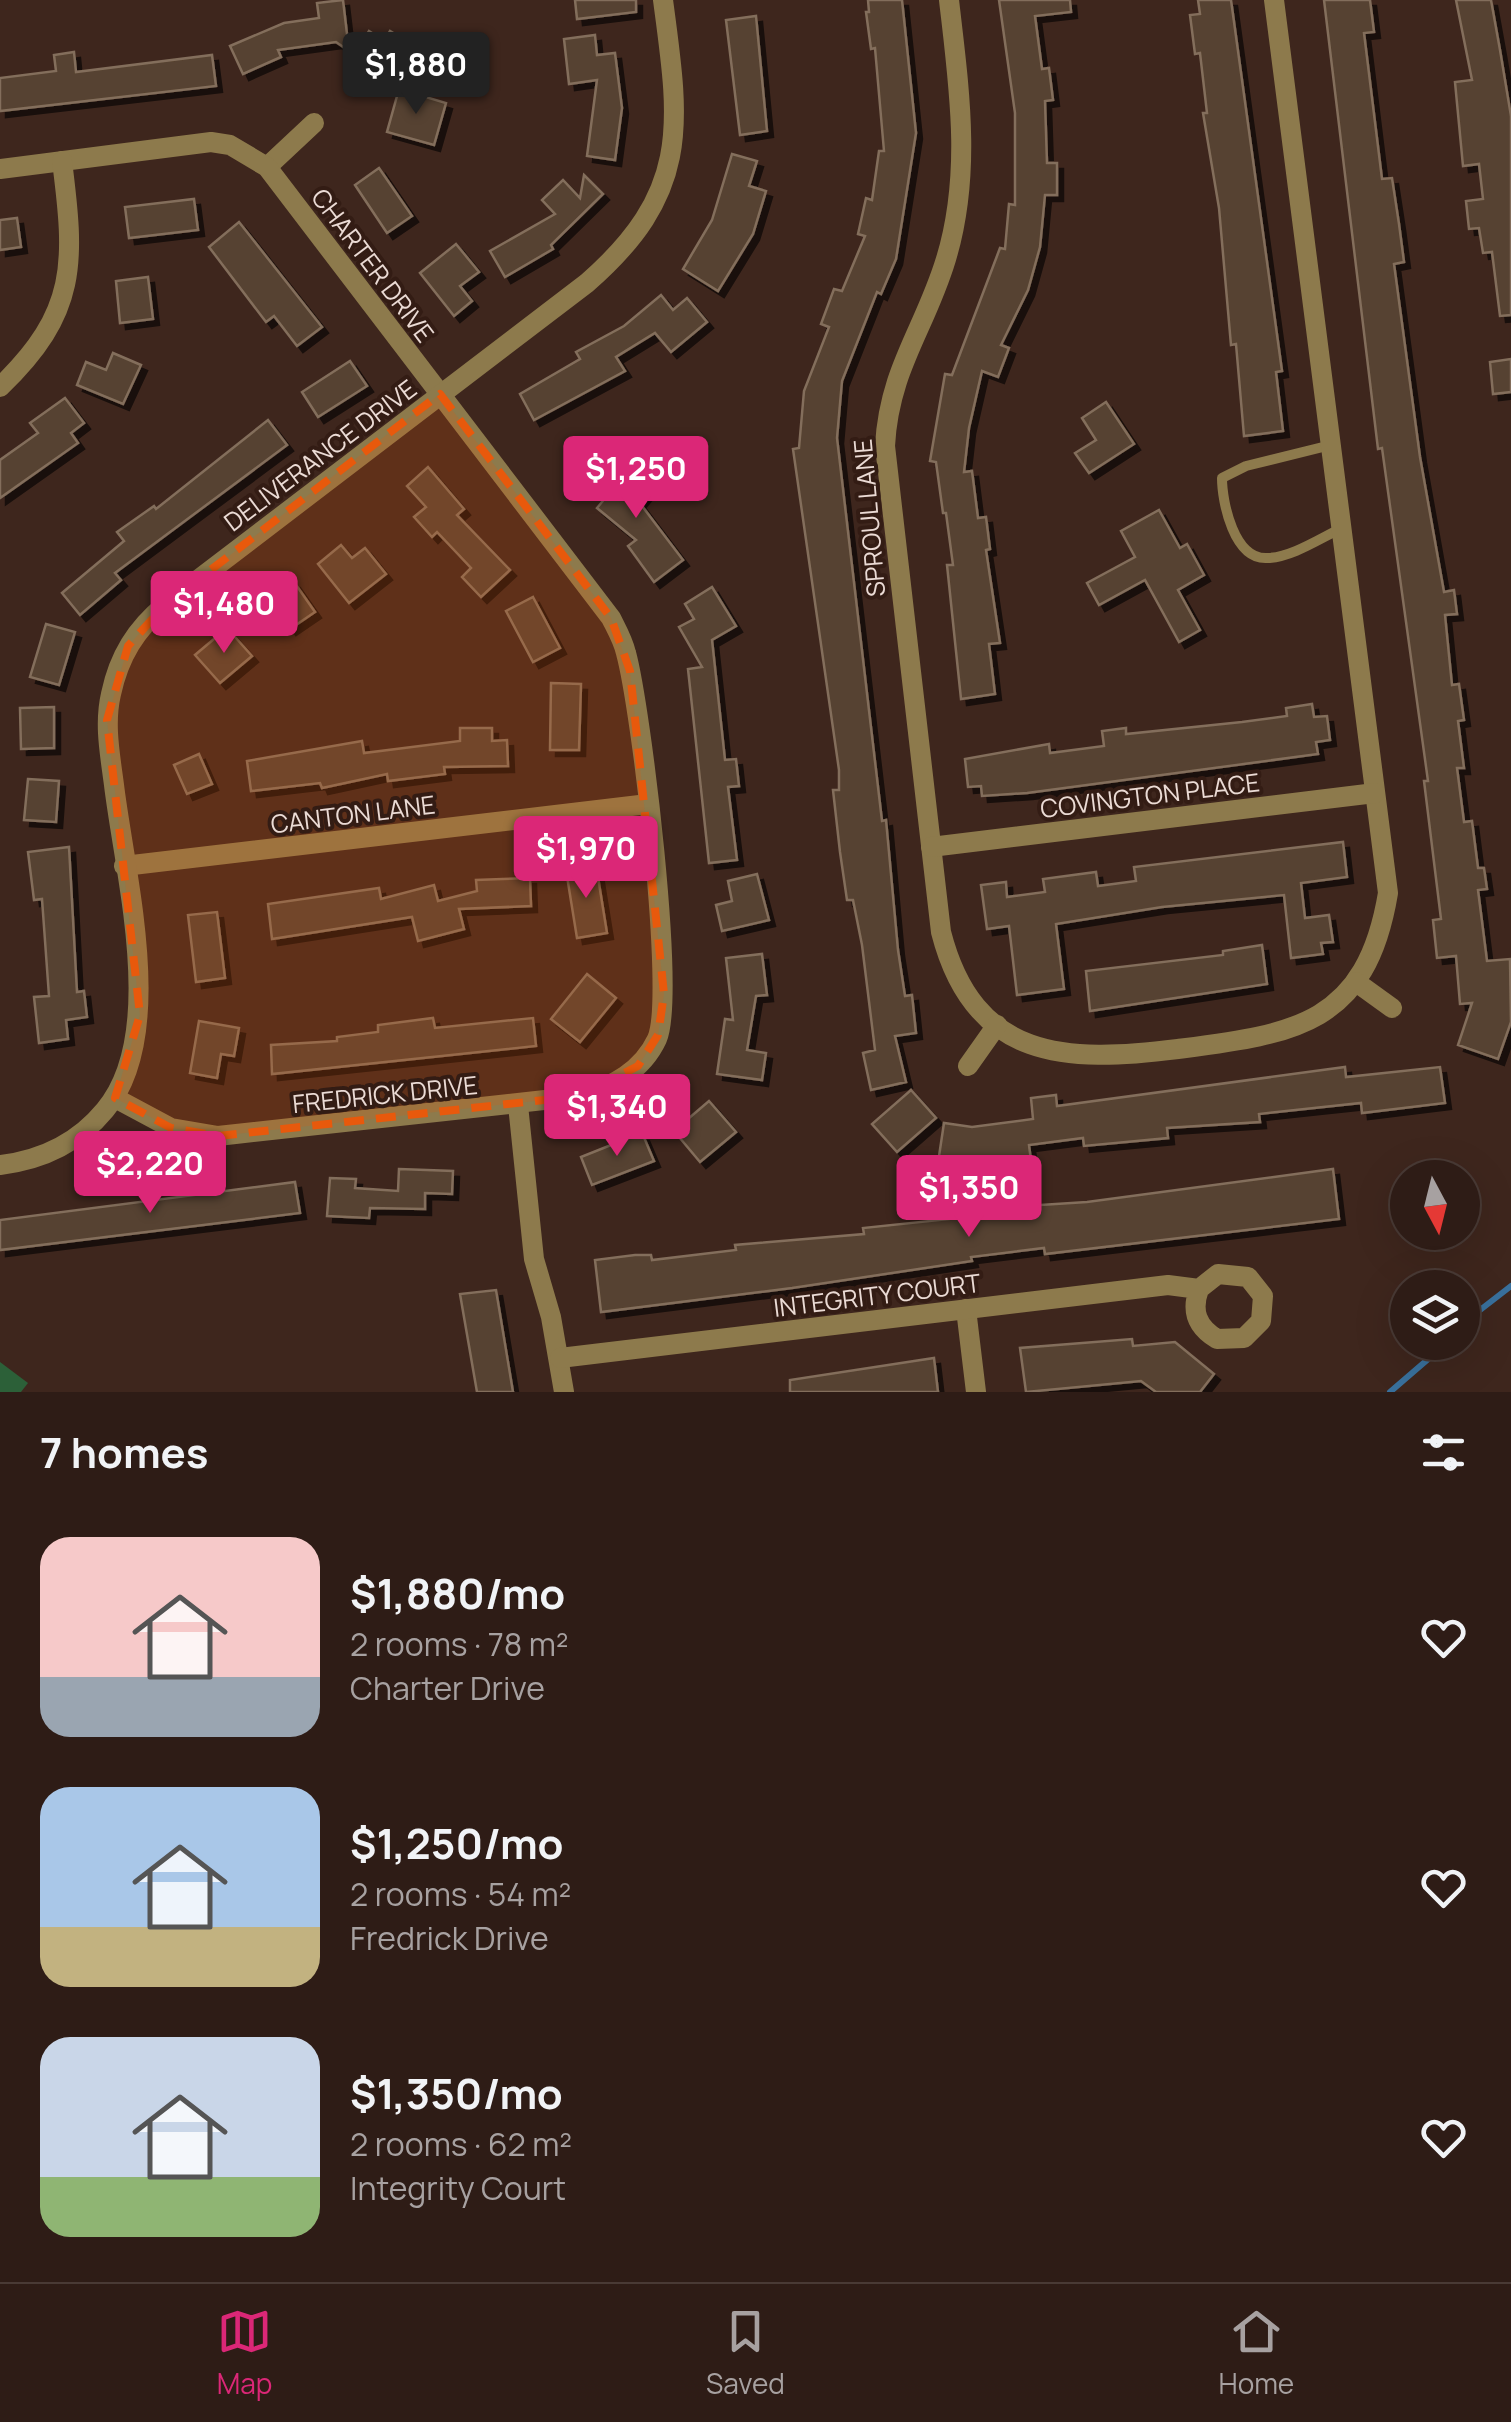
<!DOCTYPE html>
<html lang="en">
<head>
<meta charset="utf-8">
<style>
	:root { --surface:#2e1c16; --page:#3a2923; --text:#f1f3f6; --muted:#a7a1a1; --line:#493a35; --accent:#db2777 }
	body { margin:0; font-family:Manrope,sans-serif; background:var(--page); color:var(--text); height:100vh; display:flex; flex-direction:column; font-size:38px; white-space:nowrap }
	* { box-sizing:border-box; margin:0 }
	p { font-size:32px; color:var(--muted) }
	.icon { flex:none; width:55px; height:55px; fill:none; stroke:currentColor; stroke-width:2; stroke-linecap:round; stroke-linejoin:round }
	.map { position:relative; height:1392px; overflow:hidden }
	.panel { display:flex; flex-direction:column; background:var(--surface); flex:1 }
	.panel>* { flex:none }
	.needle { width:65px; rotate:173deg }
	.fabs { position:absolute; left:1390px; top:1160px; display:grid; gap:20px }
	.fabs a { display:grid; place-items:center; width:90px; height:90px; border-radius:50%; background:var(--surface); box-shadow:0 10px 40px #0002,0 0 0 2px var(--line); font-size:50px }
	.price { position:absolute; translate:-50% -85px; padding:0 22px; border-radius:10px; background:var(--accent); color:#fff; font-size:32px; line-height:65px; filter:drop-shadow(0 2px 5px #0008) }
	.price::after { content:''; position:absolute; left:50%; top:60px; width:30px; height:22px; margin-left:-15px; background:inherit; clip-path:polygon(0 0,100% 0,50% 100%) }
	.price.selected { background:#222; color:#fff }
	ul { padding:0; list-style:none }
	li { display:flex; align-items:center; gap:30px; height:250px; padding:0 40px }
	li span { display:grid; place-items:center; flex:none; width:280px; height:200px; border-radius:30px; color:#555 }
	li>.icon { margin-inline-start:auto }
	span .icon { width:120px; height:120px; fill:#fffc; stroke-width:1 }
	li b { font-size:42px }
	h2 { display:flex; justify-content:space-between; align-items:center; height:120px; padding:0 40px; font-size:42px }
	.tab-bar { display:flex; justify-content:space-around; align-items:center; height:140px; border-top:2px solid var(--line); background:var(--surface); font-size:28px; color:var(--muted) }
	.tab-bar a { display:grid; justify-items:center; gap:5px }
	.tab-bar .selected { color:var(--accent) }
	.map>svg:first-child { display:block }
	.green { fill:#2c6038 }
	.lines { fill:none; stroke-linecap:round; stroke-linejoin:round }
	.stream { stroke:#39709c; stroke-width:6 }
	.building { fill:#564230; stroke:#836e5b; stroke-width:2.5; filter:url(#shadow) }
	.service { stroke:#8d7a4c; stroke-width:10 }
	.minor { stroke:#8d7a4c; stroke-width:20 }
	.marked { fill:#e8590c; fill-opacity:0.2; stroke:#e8590c; stroke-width:8; stroke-dasharray:20 12; stroke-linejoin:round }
	.labels { text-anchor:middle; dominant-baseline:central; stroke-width:8; stroke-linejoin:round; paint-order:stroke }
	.street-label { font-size:25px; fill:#ebdbd5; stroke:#331c14 }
</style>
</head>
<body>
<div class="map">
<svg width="1511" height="1392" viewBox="0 0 1511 1392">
	<defs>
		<filter id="shadow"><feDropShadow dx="6" dy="6" stdDeviation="0" flood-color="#0009"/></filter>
	</defs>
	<rect width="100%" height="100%" fill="#3e261d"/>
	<!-- green -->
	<polygon class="green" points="0,1362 28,1383 21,1392 0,1392"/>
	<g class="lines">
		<!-- stream -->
		<g class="stream">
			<polyline points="1462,1324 1511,1286"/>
			<polyline points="1390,1392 1448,1342"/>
		</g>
	</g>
	<!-- building -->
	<g class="building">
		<polygon points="343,0 349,51 336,42 278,50 281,57 243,74 230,46 284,23 319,18 317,3"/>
		<polygon points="575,0 636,0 636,12 577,19"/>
		<polygon points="868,0 902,0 916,133 896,259 881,294 877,292 842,381 837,438 882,821 886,820 898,950 905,996 912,995 916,1033 895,1036 906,1082 871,1090 863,1053 875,1050 862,945 853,900 847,900 840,852 833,790 839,790 839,770 793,449 799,448 804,391 829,327 821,324 834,289 842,291 865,236 858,234 866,198 872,200 879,151 884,151 875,48 871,49 866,12 869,12"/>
		<polygon points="999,0 1070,0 1071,12 1035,16 1042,69 1049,68 1053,100 1045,101 1047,163 1057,163 1057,195 1045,195 1040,247 1028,290 1001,345 1009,348 998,377 982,371 969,428 964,472 972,471 978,518 986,517 990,549 986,550 1000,643 989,644 995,694 961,699 947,565 953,565 946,513 943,513 936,462 930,461 945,374 952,375 1000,248 1005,249 1009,204 1015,205 1015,113"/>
		<polygon points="1198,0 1231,0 1282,371 1276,372 1283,431 1244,436 1236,344 1231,345 1219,208 1203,113 1207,113 1200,53 1195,54 1190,15 1200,14"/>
		<polygon points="1324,0 1370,0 1374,32 1364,33 1382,179 1392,178 1399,224 1404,262 1394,264 1420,457 1444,592 1454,590 1457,614 1445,615 1452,685 1459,684 1464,720 1458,721 1464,768 1457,768 1464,822 1472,821 1478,868 1484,868 1487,889 1478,890 1487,961 1510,959 1511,1022 1498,1059 1458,1045 1472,1003 1460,1004 1456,956 1437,958 1433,920 1441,919 1424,781 1428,781 1382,448 1378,449"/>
		<polygon points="1456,0 1491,0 1500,50 1511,116 1511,315 1500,316 1492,252 1483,253 1479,228 1469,229 1466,201 1483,199 1479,164 1463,166 1455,82 1472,80"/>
		<polygon points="756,16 767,131 740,135 726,20"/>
		<polygon points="369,31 384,41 390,31 419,49 398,82 354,54"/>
		<polygon points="595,35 597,55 615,53 622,108 615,160 587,156 597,80 569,84 564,39"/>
		<polygon points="74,52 76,72 212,55 216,86 0,111 0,78 56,71 54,55"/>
		<polygon points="399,89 446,103 434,145 387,132"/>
		<polygon points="732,154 757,161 749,186 766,191 753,234 718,291 683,269 712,220"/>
		<polygon points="379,168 412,216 387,233 355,185"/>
		<polygon points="584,175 603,194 551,245 553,249 505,277 490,251 555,214 542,200 563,180 580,198"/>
		<polygon points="194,199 198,230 129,238 125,207"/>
		<polygon points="17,218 21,247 0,250 0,220"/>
		<polygon points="239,222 322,327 297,346 274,316 266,322 209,247"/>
		<polygon points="456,244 479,272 460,286 472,301 454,316 420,273"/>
		<polygon points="148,277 153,319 120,323 116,281"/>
		<polygon points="661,295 673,310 687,298 707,322 671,352 655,333 616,357 625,371 534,420 520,394 580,359 576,352 624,326"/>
		<polygon points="113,353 141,365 123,404 77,385 86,362 106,370"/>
		<polygon points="1511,359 1511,392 1493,394 1490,362"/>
		<polygon points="350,361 367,386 318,417 302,392"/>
		<polygon points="65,398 84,423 71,433 78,443 0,498 0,460 38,433 30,423"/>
		<polygon points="1106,402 1134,444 1089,473 1075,453 1096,440 1082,418"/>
		<polygon points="268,420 287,445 115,573 121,580 80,615 62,593 124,541 117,532 154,506 156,509"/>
		<polygon points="615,461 650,489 639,502 683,560 654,582 628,546 636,540 597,508 607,496 595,486"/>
		<polygon points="428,467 464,509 457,515 510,570 481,597 462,577 471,568 437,532 432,537 414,517 426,507 407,486"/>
		<polygon points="1159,510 1180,548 1187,544 1204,575 1178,590 1200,630 1179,642 1145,580 1099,605 1087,583 1135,557 1121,531"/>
		<polygon points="341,545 352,558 365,548 386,574 349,603 318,564"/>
		<polygon points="287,582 294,582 315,612 290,629 282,618 266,628 251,606"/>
		<polygon points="712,587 736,626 712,640 725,760 736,759 739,786 728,787 737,860 709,863 688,669 702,667 679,627 694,619 685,604"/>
		<polygon points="533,597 560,648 533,662 506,611"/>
		<polygon points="46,624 75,632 59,685 30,677"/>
		<polygon points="227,628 252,656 220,683 195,655"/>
		<polygon points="551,683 581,684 579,750 550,750"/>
		<polygon points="1312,704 1314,717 1327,716 1330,740 1316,742 1318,754 1027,793 982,796 981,786 968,787 965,759 1049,744 1050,753 1104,746 1102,731 1126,728 1126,734 1242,722 1287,716 1286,708"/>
		<polygon points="54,707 54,748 21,749 20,708"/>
		<polygon points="460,728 492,728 492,741 507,740 508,766 444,767 445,774 388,781 387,774 322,788 320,783 251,791 247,761 362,741 364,753 460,741"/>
		<polygon points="199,754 212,784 187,794 174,765"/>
		<polygon points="28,779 59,781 56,822 24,820"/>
		<polygon points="1343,842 1347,877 1301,883 1305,918 1329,915 1333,942 1321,943 1323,954 1291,958 1284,895 1162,907 1056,924 1064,989 1017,995 1009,926 987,929 981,885 1006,882 1007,897 1045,892 1043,879 1096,872 1098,886 1136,881 1134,867"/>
		<polygon points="69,847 77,992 84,991 87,1017 66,1020 68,1039 39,1043 34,997 49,996 42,899 34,900 28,852"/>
		<polygon points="596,865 607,933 577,938 566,870"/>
		<polygon points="757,874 769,920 722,931 716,905 732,901 728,881"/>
		<polygon points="530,878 531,906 459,909 464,929 418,941 412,917 272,939 268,904 379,888 381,899 434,885 438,901 477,891 476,880"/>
		<polygon points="217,912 225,978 196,982 188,915"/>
		<polygon points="1262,945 1267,984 1090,1011 1086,971 1223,955 1223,951"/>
		<polygon points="762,954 767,995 756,996 747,1050 766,1053 762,1080 717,1074 725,1019 733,1020 726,958"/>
		<polygon points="587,974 616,998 580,1042 551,1019"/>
		<polygon points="433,1018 435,1028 533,1018 536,1046 272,1074 271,1045 337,1041 337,1037 378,1032 378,1025"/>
		<polygon points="199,1021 239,1028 234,1056 221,1054 217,1078 190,1073"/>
		<polygon points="1345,1067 1346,1077 1440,1067 1445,1103 1362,1113 1361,1103 1314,1108 1259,1114 1260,1122 1167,1128 1168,1138 1084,1146 1083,1138 1029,1145 1031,1161 970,1168 938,1163 944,1123 972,1127 1033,1119 1031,1098 1056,1095 1057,1106"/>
		<polygon points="911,1090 936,1118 897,1152 872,1124"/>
		<polygon points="709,1101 736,1132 700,1162 674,1131"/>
		<polygon points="636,1135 643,1135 654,1161 592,1185 581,1157"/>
		<polygon points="399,1169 453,1171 452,1194 425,1193 425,1209 370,1208 369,1218 327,1216 330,1178 356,1179 355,1188 398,1191"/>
		<polygon points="1333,1169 1339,1219 1045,1254 1044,1248 971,1257 972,1261 792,1288 601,1312 595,1260 635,1255 651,1255 652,1260 736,1250 735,1245 864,1234 863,1228 978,1216 977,1209 1087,1202"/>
		<polygon points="295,1182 300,1213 0,1250 0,1220"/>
		<polygon points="496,1290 513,1392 477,1392 460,1294"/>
		<polygon points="1132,1339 1133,1346 1175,1342 1214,1374 1200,1392 1156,1392 1141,1381 1026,1392 1020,1348"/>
		<polygon points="934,1358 938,1392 790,1392 790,1380"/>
	</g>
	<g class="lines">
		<!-- service -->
		<path class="service" d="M1331 445 1246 466 1222 478C1222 502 1234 561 1268 558 1292 557 1319 539 1340 529"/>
		<!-- minor -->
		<g class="minor">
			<path d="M949 0C959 87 972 173 946 259 925 329 889 369 885 446L941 932C974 1061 1066 1063 1178 1049 1293 1034 1366 1026 1388 893L1274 0"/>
			<polyline points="267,167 314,123"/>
			<path d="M0 169 211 142 230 145 267 167 611 618C617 630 623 640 626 653 641 708 676 996 657 1039 642 1071 613 1086 581 1096L218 1136 171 1128 115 1098"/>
			<path d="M0 387C78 312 75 263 62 161"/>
			<polyline points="931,847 1375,793"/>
			<polyline points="124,866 648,804"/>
			<polyline points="1356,982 1392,1008"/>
			<polyline points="968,1066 997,1025"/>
			<polyline points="518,1105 534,1259 551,1317 564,1392"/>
			<path d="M0 1165C42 1160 78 1143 105 1110 168 1035 125 877 114 785 110 754 104 724 111 694 119 656 136 629 165 605L587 283C691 192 680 126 663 0"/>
			<polyline points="966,1309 976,1392"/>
			<path d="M560 1358 1168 1285 1199 1289C1191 1311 1197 1327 1217 1339L1244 1338 1261 1321 1263 1296 1248 1277 1218 1274 1199 1289"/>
		</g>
	</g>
	<!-- marked area -->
	<path class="marked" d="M440 394 611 618 630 671 664 994 658 1035 638 1066 581 1096 218 1136 171 1128 115 1098 140 1015 107 720 128 646 165 605Z"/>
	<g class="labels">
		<!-- street labels -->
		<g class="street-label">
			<text transform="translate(373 265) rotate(53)">CHARTER DRIVE</text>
			<text transform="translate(320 455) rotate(-37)">DELIVERANCE DRIVE</text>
			<text transform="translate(869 518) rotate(-95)">SPROUL LANE</text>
			<text transform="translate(1150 795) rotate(-7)">COVINGTON PLACE</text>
			<text transform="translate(353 814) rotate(-7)">CANTON LANE</text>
			<text transform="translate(385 1094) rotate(-6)">FREDRICK DRIVE</text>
			<text transform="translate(877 1295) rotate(-7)">INTEGRITY COURT</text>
		</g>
	</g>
</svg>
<div class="fabs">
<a><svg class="needle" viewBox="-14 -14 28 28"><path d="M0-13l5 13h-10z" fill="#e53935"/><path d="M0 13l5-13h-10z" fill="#a7a1a1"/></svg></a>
<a><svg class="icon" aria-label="layers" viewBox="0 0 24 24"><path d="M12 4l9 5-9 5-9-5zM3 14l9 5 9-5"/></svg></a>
</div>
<b class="price selected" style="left:416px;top:117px">$1,880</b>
<b class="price" style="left:636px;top:521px">$1,250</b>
<b class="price" style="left:224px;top:656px">$1,480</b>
<b class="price" style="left:586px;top:901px">$1,970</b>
<b class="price" style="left:617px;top:1159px">$1,340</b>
<b class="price" style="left:150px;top:1216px">$2,220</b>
<b class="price" style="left:969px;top:1240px">$1,350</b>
</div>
<section class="panel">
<h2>7 homes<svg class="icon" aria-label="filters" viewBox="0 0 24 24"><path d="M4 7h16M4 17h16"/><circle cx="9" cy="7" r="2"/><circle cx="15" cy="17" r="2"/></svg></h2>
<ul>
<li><span style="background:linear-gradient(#f6c9c9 70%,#9aa5b1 0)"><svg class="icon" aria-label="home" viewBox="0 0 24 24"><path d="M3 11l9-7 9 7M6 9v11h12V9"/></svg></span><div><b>$1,880/mo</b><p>2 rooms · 78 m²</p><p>Charter Drive</p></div><svg class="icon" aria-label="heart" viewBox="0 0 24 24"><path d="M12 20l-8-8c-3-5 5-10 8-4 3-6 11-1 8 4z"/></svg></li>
<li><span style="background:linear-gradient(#a9c7e8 70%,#c2b280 0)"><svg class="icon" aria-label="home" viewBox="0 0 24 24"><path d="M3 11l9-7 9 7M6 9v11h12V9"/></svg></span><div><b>$1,250/mo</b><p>2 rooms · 54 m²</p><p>Fredrick Drive</p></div><svg class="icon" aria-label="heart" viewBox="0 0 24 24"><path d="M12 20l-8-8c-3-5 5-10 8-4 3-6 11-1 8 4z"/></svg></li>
<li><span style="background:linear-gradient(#c9d6e8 70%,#8fb573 0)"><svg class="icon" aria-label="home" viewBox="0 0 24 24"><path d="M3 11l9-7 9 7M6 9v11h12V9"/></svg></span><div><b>$1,350/mo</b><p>2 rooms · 62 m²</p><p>Integrity Court</p></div><svg class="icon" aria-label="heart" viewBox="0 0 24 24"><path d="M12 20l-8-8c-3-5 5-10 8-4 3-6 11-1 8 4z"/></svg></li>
</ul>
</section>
<nav class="tab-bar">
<a class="selected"><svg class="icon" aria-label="map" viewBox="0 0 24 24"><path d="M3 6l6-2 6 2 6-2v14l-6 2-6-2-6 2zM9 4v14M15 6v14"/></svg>Map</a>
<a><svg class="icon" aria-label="saved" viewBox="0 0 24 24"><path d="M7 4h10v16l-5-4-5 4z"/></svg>Saved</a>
<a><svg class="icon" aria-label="home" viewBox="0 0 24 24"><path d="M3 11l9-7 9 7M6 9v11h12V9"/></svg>Home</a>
</nav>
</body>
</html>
